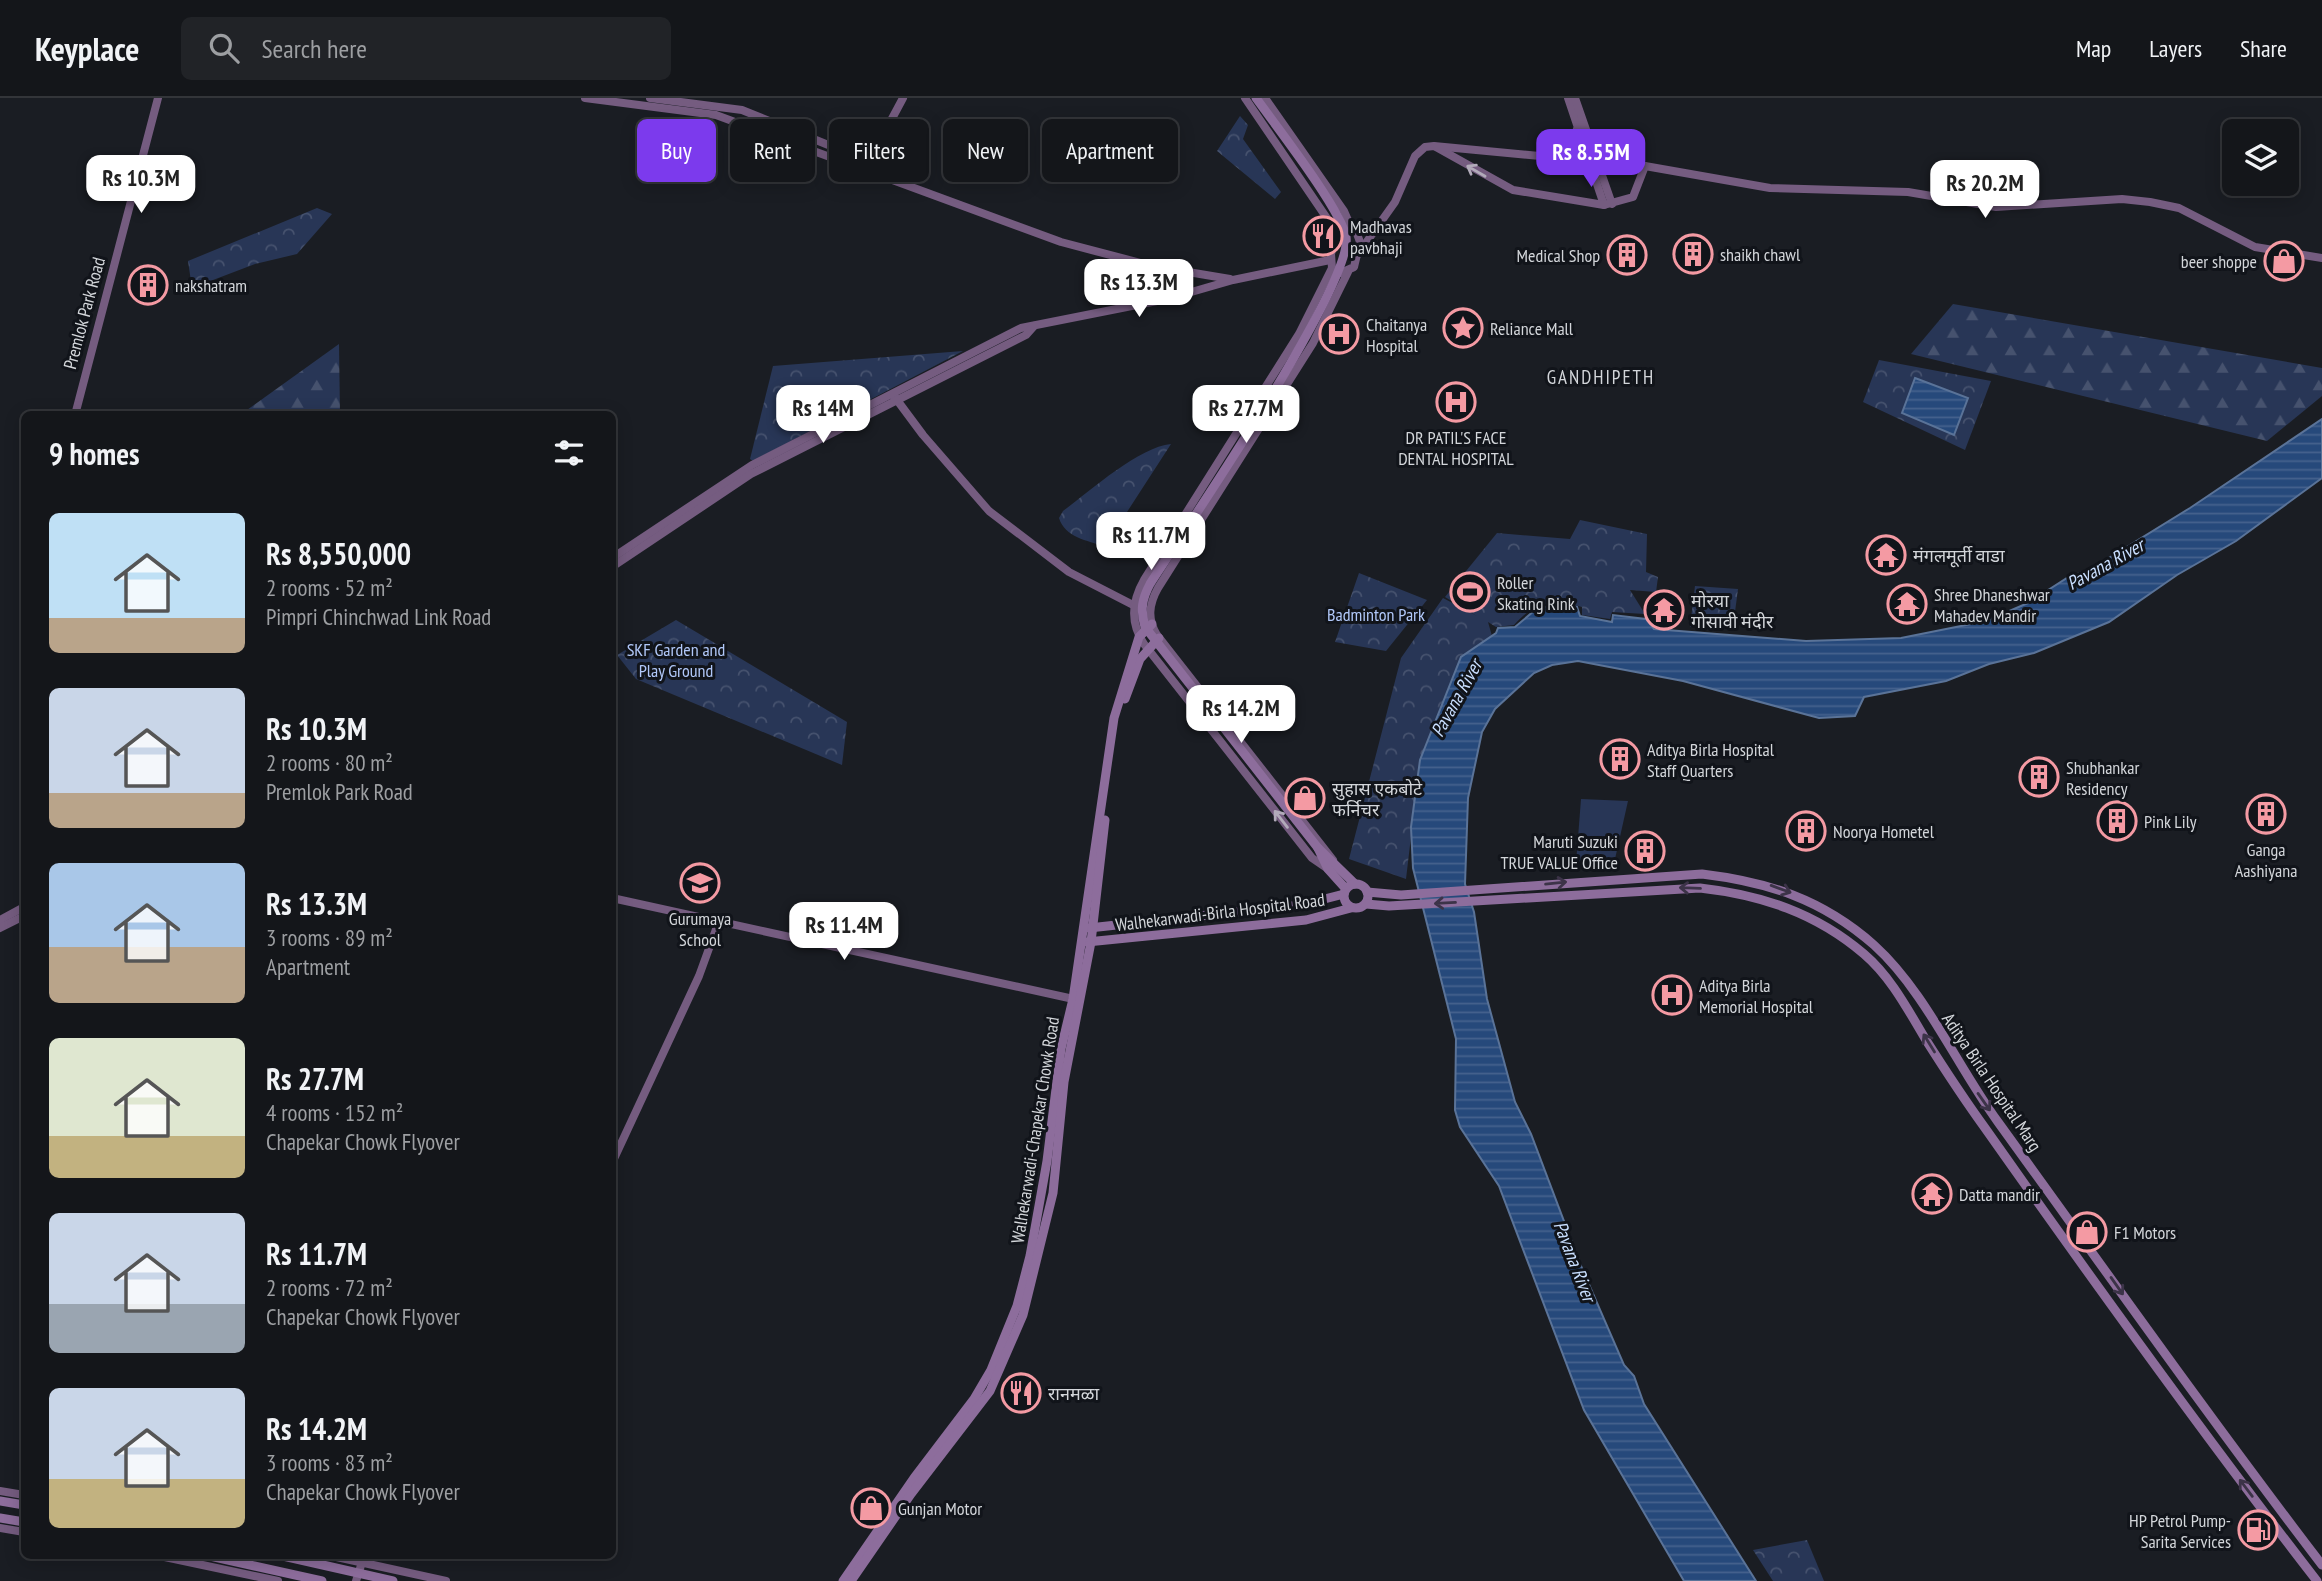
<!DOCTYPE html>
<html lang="en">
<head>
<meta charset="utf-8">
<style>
	:root { --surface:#14161a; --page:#212327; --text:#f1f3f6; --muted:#9d9fa2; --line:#333539; --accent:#7c3aed }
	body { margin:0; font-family:"PT Sans Narrow","Noto Sans Devanagari",sans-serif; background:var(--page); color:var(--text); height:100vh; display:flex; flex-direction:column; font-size:26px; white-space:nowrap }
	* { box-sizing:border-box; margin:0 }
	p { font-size:23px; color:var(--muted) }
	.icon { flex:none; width:38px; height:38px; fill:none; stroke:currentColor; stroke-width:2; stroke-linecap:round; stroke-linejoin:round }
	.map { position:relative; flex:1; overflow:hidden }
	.sheet { position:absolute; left:21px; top:313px; width:595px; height:1148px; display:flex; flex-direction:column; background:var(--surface); border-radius:10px; box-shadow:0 4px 18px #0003,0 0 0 2px var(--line) }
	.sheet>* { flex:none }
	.guide { position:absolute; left:637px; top:21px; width:665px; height:63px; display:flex; gap:14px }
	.controls { position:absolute; left:2222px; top:21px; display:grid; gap:14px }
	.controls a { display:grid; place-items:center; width:77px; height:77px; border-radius:10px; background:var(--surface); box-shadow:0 4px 18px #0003,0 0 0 2px var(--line); font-size:35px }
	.price { position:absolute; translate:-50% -60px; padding:0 16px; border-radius:14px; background:#fff; color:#222; font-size:23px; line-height:46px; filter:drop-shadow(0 2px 4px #0008) }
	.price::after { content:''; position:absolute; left:50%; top:42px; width:21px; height:16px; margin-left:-10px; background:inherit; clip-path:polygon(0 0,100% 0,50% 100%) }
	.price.current { background:var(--accent); color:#fff }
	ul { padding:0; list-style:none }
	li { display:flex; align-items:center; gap:21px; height:175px; padding:0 28px }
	li span { display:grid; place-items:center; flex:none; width:196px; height:140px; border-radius:10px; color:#555 }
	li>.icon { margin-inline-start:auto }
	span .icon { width:84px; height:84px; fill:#fffc; stroke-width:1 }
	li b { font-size:30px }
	h2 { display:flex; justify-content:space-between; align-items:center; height:84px; padding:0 28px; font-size:30px }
	.tag { padding:0 24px; border-radius:10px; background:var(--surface); box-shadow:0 4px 18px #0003,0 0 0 2px var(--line); font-size:24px; line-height:63px }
	.tag.current { background:var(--accent); color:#fff }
	header { display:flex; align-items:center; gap:42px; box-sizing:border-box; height:98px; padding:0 35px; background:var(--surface); border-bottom:2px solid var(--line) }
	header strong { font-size:33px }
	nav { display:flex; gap:38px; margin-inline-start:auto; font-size:24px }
	.search { width:490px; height:63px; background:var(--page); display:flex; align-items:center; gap:18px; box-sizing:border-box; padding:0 24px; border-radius:10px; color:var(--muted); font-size:26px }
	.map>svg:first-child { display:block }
	.green { fill:#283656 }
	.forest { fill:url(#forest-firs) }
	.park { fill:url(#park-crowns) }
	.water { fill:url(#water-rules); stroke:#5a7398; stroke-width:2 }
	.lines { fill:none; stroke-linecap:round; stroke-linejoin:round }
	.secondary { stroke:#755c80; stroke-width:8 }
	.primary { stroke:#8d6d9c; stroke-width:9 }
	.primary-bridge { stroke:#8d6d9c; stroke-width:9 }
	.oneway { stroke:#b2abba }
	.oneway2 { stroke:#3c3348 }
	.labels { text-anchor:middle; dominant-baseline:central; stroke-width:6; stroke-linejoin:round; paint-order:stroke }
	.poi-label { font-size:18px; fill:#d3d6da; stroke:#11141a; text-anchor:start }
	.street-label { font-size:18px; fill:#d3d6da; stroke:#11141a }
	.park-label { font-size:18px; fill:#b1c8f9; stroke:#11141a }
	.neighbourhood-label { font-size:19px; letter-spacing:2px; fill:#d3d6da; stroke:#11141a }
	.water-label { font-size:19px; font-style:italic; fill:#c9dfff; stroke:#11141a }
</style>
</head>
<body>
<header>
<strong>Keyplace</strong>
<div class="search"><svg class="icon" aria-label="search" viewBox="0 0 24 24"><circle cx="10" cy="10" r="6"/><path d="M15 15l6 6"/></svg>Search here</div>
<nav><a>Map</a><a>Layers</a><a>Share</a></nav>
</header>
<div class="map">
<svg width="2322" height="1483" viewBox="0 0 2322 1483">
	<defs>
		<pattern id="forest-firs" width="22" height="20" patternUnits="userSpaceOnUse" patternTransform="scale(1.75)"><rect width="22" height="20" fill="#283656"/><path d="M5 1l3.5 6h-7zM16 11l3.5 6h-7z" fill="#46526e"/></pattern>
		<pattern id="park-crowns" width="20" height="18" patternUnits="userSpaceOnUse" patternTransform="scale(1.75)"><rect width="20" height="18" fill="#283656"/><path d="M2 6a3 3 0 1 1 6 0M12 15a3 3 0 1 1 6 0" fill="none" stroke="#46526e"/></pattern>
		<pattern id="water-rules" width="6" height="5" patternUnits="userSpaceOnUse" patternTransform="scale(1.75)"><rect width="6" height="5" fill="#26497b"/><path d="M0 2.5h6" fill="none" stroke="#45628d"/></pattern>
	</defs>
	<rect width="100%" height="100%" fill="#1a1d23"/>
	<!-- green -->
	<polygon class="green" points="1581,701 1628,703 1615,761 1576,765"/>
	<!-- forest -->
	<g class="forest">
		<polygon points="1953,206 2322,270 2322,298 2267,343 1911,256"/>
		<polygon points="339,246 340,317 240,317"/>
	</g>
	<!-- park -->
	<g class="park">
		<polygon points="1240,18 1248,27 1243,41 1281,94 1275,101 1217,53"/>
		<polygon points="317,110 332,116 297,156 255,166 192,190 188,163"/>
		<polygon points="963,253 753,363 750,361 773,268"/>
		<polygon points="1879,262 1991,283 1965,352 1863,304"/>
		<path d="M1171 346 1105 448C1087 443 1065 439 1059 420L1063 413C1090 393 1139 349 1171 346Z"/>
		<path d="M1580 422 1647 436 1646 474 1658 479 1656 494 1630 492 1645 516 1612 514 1610 521 1582 517V509C1554 501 1535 503 1514 527L1496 529 1488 524 1492 538 1461 560 1420 662 1406 781 1349 761 1401 560 1443 500 1477 518 1445 499 1497 435 1570 441Z"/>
		<polygon points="1359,475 1427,502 1386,553 1335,544"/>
		<polygon points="1695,488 1738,491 1733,529 1690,529"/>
		<polygon points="676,522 847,624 842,667 636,581 617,557"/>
		<polygon points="1807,1442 1824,1483 1773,1483 1753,1452"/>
	</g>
	<!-- water -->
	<g class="water">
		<polygon points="1915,280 1968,300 1954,337 1902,315"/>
		<polygon points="2322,321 2322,380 2236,443 2177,477 2109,524 2034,555 1989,566 1946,583 1864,599 1855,618 1819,620 1683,583 1578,563 1552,567 1534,575 1495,611 1482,634 1468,700 1465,786 1474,814 1487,901 1515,1004 1531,1036 1581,1168 1624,1267 1634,1278 1644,1306 1756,1483 1684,1483 1584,1312 1499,1088 1460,1029 1455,1012 1456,941 1413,770 1411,729 1420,662 1461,559 1496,535 1498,530 1515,529 1534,513 1554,506 1577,509 1580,518 1612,524 1613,517 1646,521 1654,531 1806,543 1901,540 1986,523 2028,505 2067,480 2091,471 2190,410"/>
	</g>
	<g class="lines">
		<!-- secondary -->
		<g class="secondary">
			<polyline points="585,0 716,17 1061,144 1152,168 1230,181"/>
			<polyline points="650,0 742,12 853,57 868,69"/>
			<polyline points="1245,0 1337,135"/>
			<polyline points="1265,0 1344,113 1351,129"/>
			<polyline points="1568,0 1604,107"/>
			<polyline points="1575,0 1612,106"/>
			<polyline points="1436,49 1513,92 1604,107 1633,99 1645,68"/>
			<polyline points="1558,59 1571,50 1577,31"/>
			<polyline points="865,71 903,0"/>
			<polygon points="1347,128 1356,133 1360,144 1354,169 1341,175 1332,170 1331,156 1337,135"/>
			<polyline points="1358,156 1395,104 1415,58 1425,49 1434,48 1645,68 1770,90 1908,94 1996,109 2122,101 2150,104 2179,110 2255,149 2322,160"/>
			<polyline points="894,298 923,337 989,413 1069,474 1137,509"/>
			<polyline points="75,317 158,0"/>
			<polyline points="612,460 752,367 1021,230 1167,201 1233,182 1330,162"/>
			<polyline points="612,469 751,376 1026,237 1034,228"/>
			<path d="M1333 762 1157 537C1147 521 1149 506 1158 490L1313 245 1348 174"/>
			<path d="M1328 771 1312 760 1144 546C1130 525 1132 503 1144 482L1299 236 1332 170"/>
			<polyline points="612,800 1078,902"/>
			<polyline points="0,822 24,809"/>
			<polyline points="0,830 24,818"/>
			<polyline points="612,1065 699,878 719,823"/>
			<polyline points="0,1393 24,1397"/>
			<polyline points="0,1430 24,1434"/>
			<polyline points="160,1458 278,1483"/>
			<polyline points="332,1458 446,1483"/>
			<polyline points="356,1483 364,1458"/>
		</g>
		<!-- primary -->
		<g class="primary">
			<polyline points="1125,601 1140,561 1159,540"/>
			<polyline points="1318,750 1355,786"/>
			<polyline points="1318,750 1328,771 1346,791"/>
			<circle cx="1356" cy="798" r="12"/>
			<path d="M1367 794 1401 797 1702 776C1768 784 1822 801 1874 847 1925 893 1957 968 1998 1024 2105 1172 2211 1322 2322 1467"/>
			<path d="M1366 806 1389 808 1700 790C1762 797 1816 815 1864 856 1891 879 1908 912 1926 942 1945 972 1964 1001 1985 1030 2093 1183 2202 1335 2317 1483"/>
			<polyline points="1089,830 1301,807 1344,796"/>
			<polyline points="1087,844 1306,822 1351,810"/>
			<polyline points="0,1403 24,1407"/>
			<polyline points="0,1420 24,1424"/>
			<polyline points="210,1458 322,1483"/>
			<polyline points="283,1458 393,1483"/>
			<polyline points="843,1483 914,1380 974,1301 991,1272 1017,1208 1030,1158 1047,1063 1061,951 1073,901 1114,620 1139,539 1152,526"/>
			<polyline points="851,1483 911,1396 990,1293 1023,1217 1053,1095 1064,984 1091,844 1105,722"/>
		</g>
		<!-- primary-bridge -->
		<path class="primary-bridge" d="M1256 0C1276 28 1341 111 1346 139 1354 185 1184 433 1150 486 1142 501 1140 512 1145 529L1318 750"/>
	</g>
	<!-- one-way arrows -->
	<defs><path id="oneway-shaft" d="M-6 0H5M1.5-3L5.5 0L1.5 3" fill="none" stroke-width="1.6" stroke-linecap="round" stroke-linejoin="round" transform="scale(1.75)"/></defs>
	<g class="oneway">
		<use href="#oneway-shaft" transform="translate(1476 73) rotate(-150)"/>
		<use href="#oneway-shaft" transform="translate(1281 721) rotate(-128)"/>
	</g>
	<g class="oneway2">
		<use href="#oneway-shaft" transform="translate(1556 785) rotate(-6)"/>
		<use href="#oneway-shaft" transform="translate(1690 790) rotate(-178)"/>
		<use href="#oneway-shaft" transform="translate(1781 791) rotate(20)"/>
		<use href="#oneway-shaft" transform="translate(1445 805) rotate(177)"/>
		<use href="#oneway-shaft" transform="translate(1929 945) rotate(-122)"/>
		<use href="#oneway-shaft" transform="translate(1984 1004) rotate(55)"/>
		<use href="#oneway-shaft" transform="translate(2117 1188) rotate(55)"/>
		<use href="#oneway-shaft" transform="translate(2246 1390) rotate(-127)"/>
	</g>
	<!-- icons -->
	<defs>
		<g id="restaurant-ring" transform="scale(2.0125)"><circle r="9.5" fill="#11141a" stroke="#f49aa3" stroke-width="1.5"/><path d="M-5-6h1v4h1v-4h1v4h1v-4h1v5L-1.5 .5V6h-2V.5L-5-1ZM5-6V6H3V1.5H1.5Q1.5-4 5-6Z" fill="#f49aa3"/></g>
		<g id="building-ring" transform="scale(2.0125)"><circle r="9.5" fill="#11141a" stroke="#f49aa3" stroke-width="1.5"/><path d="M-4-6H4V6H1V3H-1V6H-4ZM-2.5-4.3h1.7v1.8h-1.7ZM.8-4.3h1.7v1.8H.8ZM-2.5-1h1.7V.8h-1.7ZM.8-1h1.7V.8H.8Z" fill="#f49aa3"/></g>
		<g id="shop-ring" transform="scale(2.0125)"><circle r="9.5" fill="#11141a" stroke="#f49aa3" stroke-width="1.5"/><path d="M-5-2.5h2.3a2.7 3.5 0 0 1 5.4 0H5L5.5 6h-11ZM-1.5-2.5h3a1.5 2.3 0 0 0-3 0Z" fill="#f49aa3"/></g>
		<g id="sight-ring" transform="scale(2.0125)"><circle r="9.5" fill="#11141a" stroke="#f49aa3" stroke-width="1.5"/><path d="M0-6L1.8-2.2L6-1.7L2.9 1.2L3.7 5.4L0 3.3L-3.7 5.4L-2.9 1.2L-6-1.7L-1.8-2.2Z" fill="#f49aa3"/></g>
		<g id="hospital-ring" transform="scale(2.0125)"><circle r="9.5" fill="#11141a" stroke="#f49aa3" stroke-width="1.5"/><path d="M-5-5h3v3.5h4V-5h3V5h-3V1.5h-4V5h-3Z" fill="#f49aa3"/></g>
		<g id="temple-ring" transform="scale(2.0125)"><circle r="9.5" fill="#11141a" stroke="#f49aa3" stroke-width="1.5"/><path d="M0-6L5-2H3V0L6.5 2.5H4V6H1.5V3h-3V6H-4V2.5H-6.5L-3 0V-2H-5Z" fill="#f49aa3"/></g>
		<g id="stadium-ring" transform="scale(2.0125)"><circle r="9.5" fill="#11141a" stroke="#f49aa3" stroke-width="1.5"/><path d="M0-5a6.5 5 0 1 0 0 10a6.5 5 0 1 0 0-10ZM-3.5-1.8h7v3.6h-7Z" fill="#f49aa3"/></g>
		<g id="school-ring" transform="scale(2.0125)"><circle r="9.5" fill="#11141a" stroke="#f49aa3" stroke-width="1.5"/><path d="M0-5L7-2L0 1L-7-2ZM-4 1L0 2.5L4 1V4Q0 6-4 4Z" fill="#f49aa3"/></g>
		<g id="fuel-ring" transform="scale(2.0125)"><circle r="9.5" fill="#11141a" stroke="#f49aa3" stroke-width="1.5"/><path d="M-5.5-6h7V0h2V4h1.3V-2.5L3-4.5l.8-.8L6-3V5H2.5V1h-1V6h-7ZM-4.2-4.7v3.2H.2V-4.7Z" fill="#f49aa3"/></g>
	</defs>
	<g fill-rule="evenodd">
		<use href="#restaurant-ring" x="1323" y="138"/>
		<use href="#building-ring" x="1693" y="156"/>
		<use href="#building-ring" x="1627" y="157"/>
		<use href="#shop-ring" x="2284" y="163"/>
		<use href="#building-ring" x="148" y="187"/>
		<use href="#sight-ring" x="1463" y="230"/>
		<use href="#hospital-ring" x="1339" y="236"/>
		<use href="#hospital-ring" x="1456" y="304"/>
		<use href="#temple-ring" x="1886" y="457"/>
		<use href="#stadium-ring" x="1470" y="494"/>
		<use href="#temple-ring" x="1907" y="506"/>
		<use href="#temple-ring" x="1664" y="512"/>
		<use href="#building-ring" x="1620" y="661"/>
		<use href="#building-ring" x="2039" y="679"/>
		<use href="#shop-ring" x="1305" y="700"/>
		<use href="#building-ring" x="2266" y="716"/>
		<use href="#building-ring" x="2117" y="723"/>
		<use href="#building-ring" x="1806" y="733"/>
		<use href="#building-ring" x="1645" y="753"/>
		<use href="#school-ring" x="700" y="785"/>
		<use href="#hospital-ring" x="1672" y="897"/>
		<use href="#temple-ring" x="1932" y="1096"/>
		<use href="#shop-ring" x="2087" y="1134"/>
		<use href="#restaurant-ring" x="1021" y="1295"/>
		<use href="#shop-ring" x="871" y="1410"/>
		<use href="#fuel-ring" x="2258" y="1432"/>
	</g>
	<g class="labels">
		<!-- poi labels -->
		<g class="poi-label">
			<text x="1350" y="128">Madhavas<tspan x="1350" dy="21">pavbhaji</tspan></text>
			<text x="1720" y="156">shaikh chawl</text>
			<text x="1600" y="157" text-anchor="end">Medical Shop</text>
			<text x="2257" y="163" text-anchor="end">beer shoppe</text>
			<text x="175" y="187">nakshatram</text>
			<text x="1366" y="226">Chaitanya<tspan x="1366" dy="21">Hospital</tspan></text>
			<text x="1490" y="230">Reliance Mall</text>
			<text x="1456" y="339" text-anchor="middle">DR PATIL'S FACE<tspan x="1456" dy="21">DENTAL HOSPITAL</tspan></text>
			<text x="1913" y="457">मंगलमूर्ती वाडा</text>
			<text x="1497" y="484">Roller<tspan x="1497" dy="21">Skating Rink</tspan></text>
			<text x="1934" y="496">Shree Dhaneshwar<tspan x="1934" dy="21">Mahadev Mandir</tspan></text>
			<text x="1691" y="502">मोरया<tspan x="1691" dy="21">गोसावी मंदीर</tspan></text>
			<text x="1647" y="651">Aditya Birla Hospital<tspan x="1647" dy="21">Staff Quarters</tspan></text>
			<text x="2066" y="669">Shubhankar<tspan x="2066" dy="21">Residency</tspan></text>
			<text x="1332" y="690">सुहास एकबोटे<tspan x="1332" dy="21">फर्निचर</tspan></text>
			<text x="2144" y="723">Pink Lily</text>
			<text x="1833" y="733">Noorya Hometel</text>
			<text x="1618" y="743" text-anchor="end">Maruti Suzuki<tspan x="1618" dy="21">TRUE VALUE Office</tspan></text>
			<text x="2266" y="751" text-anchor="middle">Ganga<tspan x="2266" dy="21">Aashiyana</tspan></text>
			<text x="700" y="820" text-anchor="middle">Gurumaya<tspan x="700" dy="21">School</tspan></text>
			<text x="1699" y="887">Aditya Birla<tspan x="1699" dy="21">Memorial Hospital</tspan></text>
			<text x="1959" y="1096">Datta mandir</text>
			<text x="2114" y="1134">F1 Motors</text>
			<text x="1048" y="1295">रानमळा</text>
			<text x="898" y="1410">Gunjan Motor</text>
			<text x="2231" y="1422" text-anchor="end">HP Petrol Pump-<tspan x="2231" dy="21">Sarita Services</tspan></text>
		</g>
		<!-- street labels -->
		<g class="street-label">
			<text transform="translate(84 215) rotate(-75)">Premlok Park Road</text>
			<text transform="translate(1220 814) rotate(-7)">Walhekarwadi-Birla Hospital Road</text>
			<text transform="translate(1992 984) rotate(56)">Aditya Birla Hospital Marg</text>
			<text transform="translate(1035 1032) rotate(-81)">Walhekarwadi-Chapekar Chowk Road</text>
		</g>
		<!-- park labels -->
		<g class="park-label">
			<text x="1376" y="516">Badminton Park</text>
			<text x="676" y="551">SKF Garden and<tspan x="676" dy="21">Play Ground</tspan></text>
		</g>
		<!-- neighbourhood labels -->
		<g class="neighbourhood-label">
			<text x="1601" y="279">GANDHIPETH</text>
		</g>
		<!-- water labels -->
		<g class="water-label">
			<text transform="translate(2105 466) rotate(-29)">Pavana River</text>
			<text transform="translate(1456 600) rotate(-61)">Pavana River</text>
			<text transform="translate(1575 1163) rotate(69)">Pavana River</text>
		</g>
	</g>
</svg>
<div class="controls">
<a><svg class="icon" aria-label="layers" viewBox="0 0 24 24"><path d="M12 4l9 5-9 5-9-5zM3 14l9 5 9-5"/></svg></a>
</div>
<b class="price current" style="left:1591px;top:91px">Rs 8.55M</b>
<b class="price" style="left:141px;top:117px">Rs 10.3M</b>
<b class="price" style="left:1985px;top:122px">Rs 20.2M</b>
<b class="price" style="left:1139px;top:221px">Rs 13.3M</b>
<b class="price" style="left:823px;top:347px">Rs 14M</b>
<b class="price" style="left:1246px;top:347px">Rs 27.7M</b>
<b class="price" style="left:1151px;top:474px">Rs 11.7M</b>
<b class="price" style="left:1241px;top:647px">Rs 14.2M</b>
<b class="price" style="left:844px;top:864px">Rs 11.4M</b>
<div class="guide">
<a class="tag current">Buy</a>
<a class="tag">Rent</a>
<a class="tag">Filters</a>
<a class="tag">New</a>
<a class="tag">Apartment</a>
</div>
<section class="sheet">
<h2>9 homes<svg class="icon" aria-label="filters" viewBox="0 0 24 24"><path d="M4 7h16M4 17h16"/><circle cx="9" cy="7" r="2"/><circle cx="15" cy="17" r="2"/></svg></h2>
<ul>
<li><span style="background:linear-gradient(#bfe0f5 75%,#b9a48a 0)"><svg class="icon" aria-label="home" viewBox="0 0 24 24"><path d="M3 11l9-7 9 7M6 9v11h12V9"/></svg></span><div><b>Rs 8,550,000</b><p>2 rooms · 52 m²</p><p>Pimpri Chinchwad Link Road</p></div></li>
<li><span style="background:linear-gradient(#c9d6e8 75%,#b9a48a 0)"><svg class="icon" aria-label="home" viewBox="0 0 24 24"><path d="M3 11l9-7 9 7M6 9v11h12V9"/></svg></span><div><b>Rs 10.3M</b><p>2 rooms · 80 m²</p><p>Premlok Park Road</p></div></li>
<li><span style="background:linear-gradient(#a9c7e8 60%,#b9a48a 0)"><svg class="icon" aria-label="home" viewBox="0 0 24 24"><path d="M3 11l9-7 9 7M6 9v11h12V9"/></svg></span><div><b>Rs 13.3M</b><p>3 rooms · 89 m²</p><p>Apartment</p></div></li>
<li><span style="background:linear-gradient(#dfe7d0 70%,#c2b280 0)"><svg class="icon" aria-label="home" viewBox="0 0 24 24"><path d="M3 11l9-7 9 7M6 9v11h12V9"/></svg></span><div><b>Rs 27.7M</b><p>4 rooms · 152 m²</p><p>Chapekar Chowk Flyover</p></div></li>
<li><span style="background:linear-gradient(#c9d6e8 65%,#9aa5b1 0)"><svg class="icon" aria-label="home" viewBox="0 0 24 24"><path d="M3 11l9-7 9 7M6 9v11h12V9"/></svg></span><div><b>Rs 11.7M</b><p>2 rooms · 72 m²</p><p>Chapekar Chowk Flyover</p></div></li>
<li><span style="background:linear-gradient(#c9d6e8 65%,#c2b280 0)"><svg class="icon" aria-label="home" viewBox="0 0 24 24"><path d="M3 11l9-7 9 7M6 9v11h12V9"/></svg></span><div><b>Rs 14.2M</b><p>3 rooms · 83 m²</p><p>Chapekar Chowk Flyover</p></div></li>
</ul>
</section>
</div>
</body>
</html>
